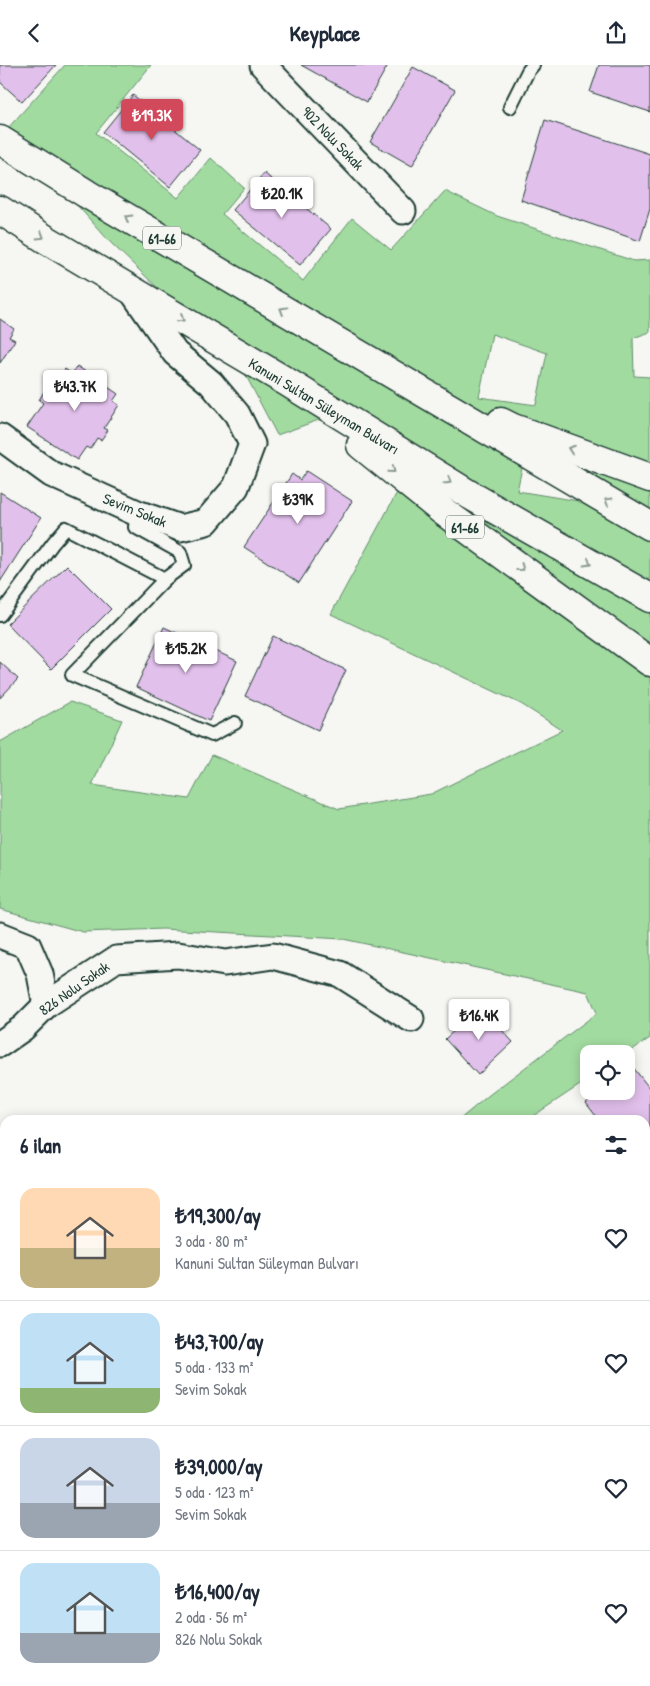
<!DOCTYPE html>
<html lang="tr">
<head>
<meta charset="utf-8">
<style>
	:root { --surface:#fff; --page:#f2f2f3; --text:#1f2937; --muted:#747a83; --line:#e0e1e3; --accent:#d1495b }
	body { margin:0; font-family:"Patrick Hand",sans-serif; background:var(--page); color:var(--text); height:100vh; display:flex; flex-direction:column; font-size:19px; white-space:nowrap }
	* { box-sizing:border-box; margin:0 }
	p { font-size:16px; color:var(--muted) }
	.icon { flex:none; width:28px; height:28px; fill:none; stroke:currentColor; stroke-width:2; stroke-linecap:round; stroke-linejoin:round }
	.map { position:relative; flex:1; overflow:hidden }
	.side { position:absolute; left:0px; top:1050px; width:650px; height:571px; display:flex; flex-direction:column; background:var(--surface); border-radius:15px 15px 0 0; box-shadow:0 2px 12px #0003 }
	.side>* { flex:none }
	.tools { position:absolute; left:580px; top:980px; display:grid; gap:10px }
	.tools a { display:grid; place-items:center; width:55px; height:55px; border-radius:10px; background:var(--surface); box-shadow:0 2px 12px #0003; font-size:25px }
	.price { position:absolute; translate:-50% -42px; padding:0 11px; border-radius:5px; background:#fff; color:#222; font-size:16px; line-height:32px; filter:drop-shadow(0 1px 2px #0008) }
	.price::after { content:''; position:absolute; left:50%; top:30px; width:15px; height:11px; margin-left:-8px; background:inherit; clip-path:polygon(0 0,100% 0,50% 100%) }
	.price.active { background:var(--accent); color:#fff }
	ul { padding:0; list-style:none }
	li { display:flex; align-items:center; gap:15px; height:125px; padding:0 20px }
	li+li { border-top:1px solid var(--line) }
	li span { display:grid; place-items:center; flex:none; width:140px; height:100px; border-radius:15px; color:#555 }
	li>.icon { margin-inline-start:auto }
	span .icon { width:60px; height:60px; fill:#fffc; stroke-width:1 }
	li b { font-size:21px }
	h2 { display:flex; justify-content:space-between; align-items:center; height:60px; padding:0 20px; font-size:21px }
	header { display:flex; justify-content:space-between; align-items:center; height:65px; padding:0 20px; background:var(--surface); font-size:22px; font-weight:800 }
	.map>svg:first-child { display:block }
	.green { fill:#a2dba0; stroke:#608c6a; fill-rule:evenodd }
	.building { fill:#e2c0ec; stroke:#1f3d34 }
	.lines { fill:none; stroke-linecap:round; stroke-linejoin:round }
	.lane-casing { stroke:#1f3d34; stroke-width:16 }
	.street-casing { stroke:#1f3d34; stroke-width:29 }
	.primary-casing { stroke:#1f3d34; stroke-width:31 }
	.lane { stroke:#f6f6f2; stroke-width:12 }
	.street { stroke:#f6f6f2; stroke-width:25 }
	.primary { stroke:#f6f6f2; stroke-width:28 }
	.oneway { stroke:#8a9a93 }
	.labels { text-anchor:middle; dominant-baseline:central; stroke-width:4; stroke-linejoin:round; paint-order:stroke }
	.shield { fill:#f6f6f2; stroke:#60746d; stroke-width:1 }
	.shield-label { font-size:14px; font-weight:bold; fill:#1f3d34 }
	.street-label { font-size:15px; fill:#1f3d34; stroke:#f6f6f2 }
</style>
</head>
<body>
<header><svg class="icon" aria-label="back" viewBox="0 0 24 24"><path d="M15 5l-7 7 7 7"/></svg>Keyplace<svg class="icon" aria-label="share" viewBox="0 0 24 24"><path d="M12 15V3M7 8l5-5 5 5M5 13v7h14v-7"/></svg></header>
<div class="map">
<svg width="650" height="1621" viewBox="0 0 650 1621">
	<rect width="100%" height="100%" fill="#f6f6f2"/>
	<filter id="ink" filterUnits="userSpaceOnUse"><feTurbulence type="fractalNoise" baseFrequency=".02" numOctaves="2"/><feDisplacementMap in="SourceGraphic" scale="10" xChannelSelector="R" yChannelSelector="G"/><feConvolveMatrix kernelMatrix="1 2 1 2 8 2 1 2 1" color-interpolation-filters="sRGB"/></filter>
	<g filter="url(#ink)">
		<!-- green -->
		<path class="green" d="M65 0H151L96 68 178 133 211 93 244 123 222 149 303 216 352 153 391 185 445 126 497 151 634 196 650 195V267L633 273 634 311 650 312V973L626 989H589V1014L527 1055H459L489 1030 597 948 588 927 343 874 163 864 83 867 0 844V677L70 637 122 655 92 720 189 734 212 690 339 744 431 729 562 665 521 639 331 549 406 411 324 353 277 370 243 305 110 177 8 63ZM492 269 547 288 536 340 479 332ZM529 370 597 387 591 438 517 426Z"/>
		<!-- building -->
		<g class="building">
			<polygon points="0,0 56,0 22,37 0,17"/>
			<polygon points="301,0 388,0 367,37"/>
			<polygon points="599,0 650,0 650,47 590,27"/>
			<polygon points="413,2 455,25 412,101 370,77"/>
			<polygon points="133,30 200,85 170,122 103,67"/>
			<polygon points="545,55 650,89 650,144 640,176 521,135"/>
			<polygon points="264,108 331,164 300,200 233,145"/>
			<polygon points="0,254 14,264 9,272 15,275 0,298"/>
			<polygon points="77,301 118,329 113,336 119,340 104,363 108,365 101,375 97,373 90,384 86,382 77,395 27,362 43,338 39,335 45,325 49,328 65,304 72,309"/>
			<polygon points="306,406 352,436 299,518 244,482 292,409 300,415"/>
			<polygon points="0,427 41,453 0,517"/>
			<polygon points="67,500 111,544 51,604 7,559"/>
			<polygon points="164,562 237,596 209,656 136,622"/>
			<polygon points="273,571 346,605 318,665 245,631"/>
			<polygon points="0,597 18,614 0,633"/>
			<polygon points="480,942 513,977 478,1010 445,974"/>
			<polygon points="632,1001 650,1024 650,1077 645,1081 645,1055 599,1055 586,1038 600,1026 626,1026 626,1006"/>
			<polygon points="650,1113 650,1190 645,1183 645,1116"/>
			<polygon points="5,1295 5,1364 0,1370 0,1301"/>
			<polygon points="645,1331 650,1334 650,1416 645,1413"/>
			<polygon points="122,1616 184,1616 191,1621 118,1621"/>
			<polygon points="434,1616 489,1616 485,1621 440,1621"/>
		</g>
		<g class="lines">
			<!-- lane casing -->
			<g class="lane-casing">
				<g id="lane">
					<polyline points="510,42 528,6 533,0"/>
					<polyline points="165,514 72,610 212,670 235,658"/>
					<polyline points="0,550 53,478 66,463 165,514 184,500 180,487 135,462 137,448"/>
				</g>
			</g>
			<!-- street casing -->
			<g class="street-casing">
				<g id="street">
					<polyline points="263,0 403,146"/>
					<polyline points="0,372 51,409 137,448 180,463 206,457 236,422 252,379 237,349 211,318 175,288 132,226"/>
					<polyline points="0,870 28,881 40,909 46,940"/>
					<polyline points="0,979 23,963 46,940 116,894 178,890 225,898 273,891 340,909 411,954"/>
					<polyline points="645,1084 650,1081"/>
					<polyline points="0,1118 5,1123"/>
					<polyline points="650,1248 646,1257 650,1286"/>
					<polyline points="645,1467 650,1460"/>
					<polyline points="23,1621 30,1616"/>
					<polyline points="317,1621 319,1616"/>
					<polyline points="541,1621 544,1616"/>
				</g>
			</g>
			<!-- primary casing -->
			<g class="primary-casing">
				<g id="primary">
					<polyline points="0,75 87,129 650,461"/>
					<polyline points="0,145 47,175 287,317 470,430 650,533"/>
					<polyline points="501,357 513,363 650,413"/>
					<polyline points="361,380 444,447 650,597"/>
					<polyline points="645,1558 650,1550"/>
					<polyline points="601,1621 604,1616"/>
				</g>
			</g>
			<!-- lane -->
			<use href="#lane" class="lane"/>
			<!-- street -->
			<use href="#street" class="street"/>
			<!-- primary -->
			<use href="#primary" class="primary"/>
		</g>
		<!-- one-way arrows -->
		<defs><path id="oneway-chevron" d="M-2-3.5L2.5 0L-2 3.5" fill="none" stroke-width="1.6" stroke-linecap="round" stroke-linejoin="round" transform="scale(1.25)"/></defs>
		<g class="oneway">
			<use href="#oneway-chevron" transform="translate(128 153) rotate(-149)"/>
			<use href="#oneway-chevron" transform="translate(41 171) rotate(32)"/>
			<use href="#oneway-chevron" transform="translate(283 245) rotate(-149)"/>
			<use href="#oneway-chevron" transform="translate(181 254) rotate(31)"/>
			<use href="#oneway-chevron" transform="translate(571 384) rotate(-160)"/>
			<use href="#oneway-chevron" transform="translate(392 405) rotate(39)"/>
			<use href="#oneway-chevron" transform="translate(448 416) rotate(32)"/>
			<use href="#oneway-chevron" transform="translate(608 436) rotate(-150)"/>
			<use href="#oneway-chevron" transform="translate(588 498) rotate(30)"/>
			<use href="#oneway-chevron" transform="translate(521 503) rotate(36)"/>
		</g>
	</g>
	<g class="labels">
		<!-- shield labels -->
		<g class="shield">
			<rect x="143" y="161.5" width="38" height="23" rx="4"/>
			<rect x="446" y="450.5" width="38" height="23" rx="4"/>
		</g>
		<g class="shield-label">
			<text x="162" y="173">61-66</text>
			<text x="465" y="462">61-66</text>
		</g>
		<!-- street labels -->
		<g class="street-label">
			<text transform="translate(333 73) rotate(46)">902 Nolu Sokak</text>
			<text transform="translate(324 341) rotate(31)">Kanuni Sultan Süleyman Bulvarı</text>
			<text transform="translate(135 445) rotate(22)">Sevim Sokak</text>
			<text transform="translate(74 923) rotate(-35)">826 Nolu Sokak</text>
		</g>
	</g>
</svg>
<div class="tools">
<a><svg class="icon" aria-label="locate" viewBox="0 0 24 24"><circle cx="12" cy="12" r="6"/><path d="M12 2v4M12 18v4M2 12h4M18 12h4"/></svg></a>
</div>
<b class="price active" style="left:152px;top:76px">₺19.3K</b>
<b class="price" style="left:282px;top:154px">₺20.1K</b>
<b class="price" style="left:75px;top:347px">₺43.7K</b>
<b class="price" style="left:298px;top:460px">₺39K</b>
<b class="price" style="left:186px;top:609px">₺15.2K</b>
<b class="price" style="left:479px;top:976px">₺16.4K</b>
<section class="side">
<h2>6 ilan<svg class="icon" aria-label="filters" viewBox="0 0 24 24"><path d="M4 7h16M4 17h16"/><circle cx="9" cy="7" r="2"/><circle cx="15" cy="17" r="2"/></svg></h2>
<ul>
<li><span style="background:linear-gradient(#ffd9b3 60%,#c2b280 0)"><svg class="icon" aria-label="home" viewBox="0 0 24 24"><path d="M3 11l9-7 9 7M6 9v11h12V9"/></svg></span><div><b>₺19,300/ay</b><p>3 oda · 80 m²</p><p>Kanuni Sultan Süleyman Bulvarı</p></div><svg class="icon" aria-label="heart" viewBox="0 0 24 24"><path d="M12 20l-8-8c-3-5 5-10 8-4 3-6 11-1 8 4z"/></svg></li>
<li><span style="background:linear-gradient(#bfe0f5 75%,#8fb573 0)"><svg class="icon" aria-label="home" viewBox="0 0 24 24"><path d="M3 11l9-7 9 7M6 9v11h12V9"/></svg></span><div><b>₺43,700/ay</b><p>5 oda · 133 m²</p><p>Sevim Sokak</p></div><svg class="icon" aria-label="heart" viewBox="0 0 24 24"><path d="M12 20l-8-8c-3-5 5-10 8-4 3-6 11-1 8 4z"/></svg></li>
<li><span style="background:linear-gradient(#c9d6e8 65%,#9aa5b1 0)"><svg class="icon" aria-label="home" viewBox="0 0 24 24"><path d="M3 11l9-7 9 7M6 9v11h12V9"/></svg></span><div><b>₺39,000/ay</b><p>5 oda · 123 m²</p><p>Sevim Sokak</p></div><svg class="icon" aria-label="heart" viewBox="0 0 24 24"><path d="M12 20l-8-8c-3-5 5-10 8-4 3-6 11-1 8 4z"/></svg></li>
<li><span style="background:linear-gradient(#bfe0f5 70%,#9aa5b1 0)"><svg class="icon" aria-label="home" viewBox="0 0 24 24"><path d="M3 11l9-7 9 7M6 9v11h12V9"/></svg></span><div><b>₺16,400/ay</b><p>2 oda · 56 m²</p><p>826 Nolu Sokak</p></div><svg class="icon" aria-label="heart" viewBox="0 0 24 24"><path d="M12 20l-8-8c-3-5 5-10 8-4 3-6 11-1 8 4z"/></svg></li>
</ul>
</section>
</div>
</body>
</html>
